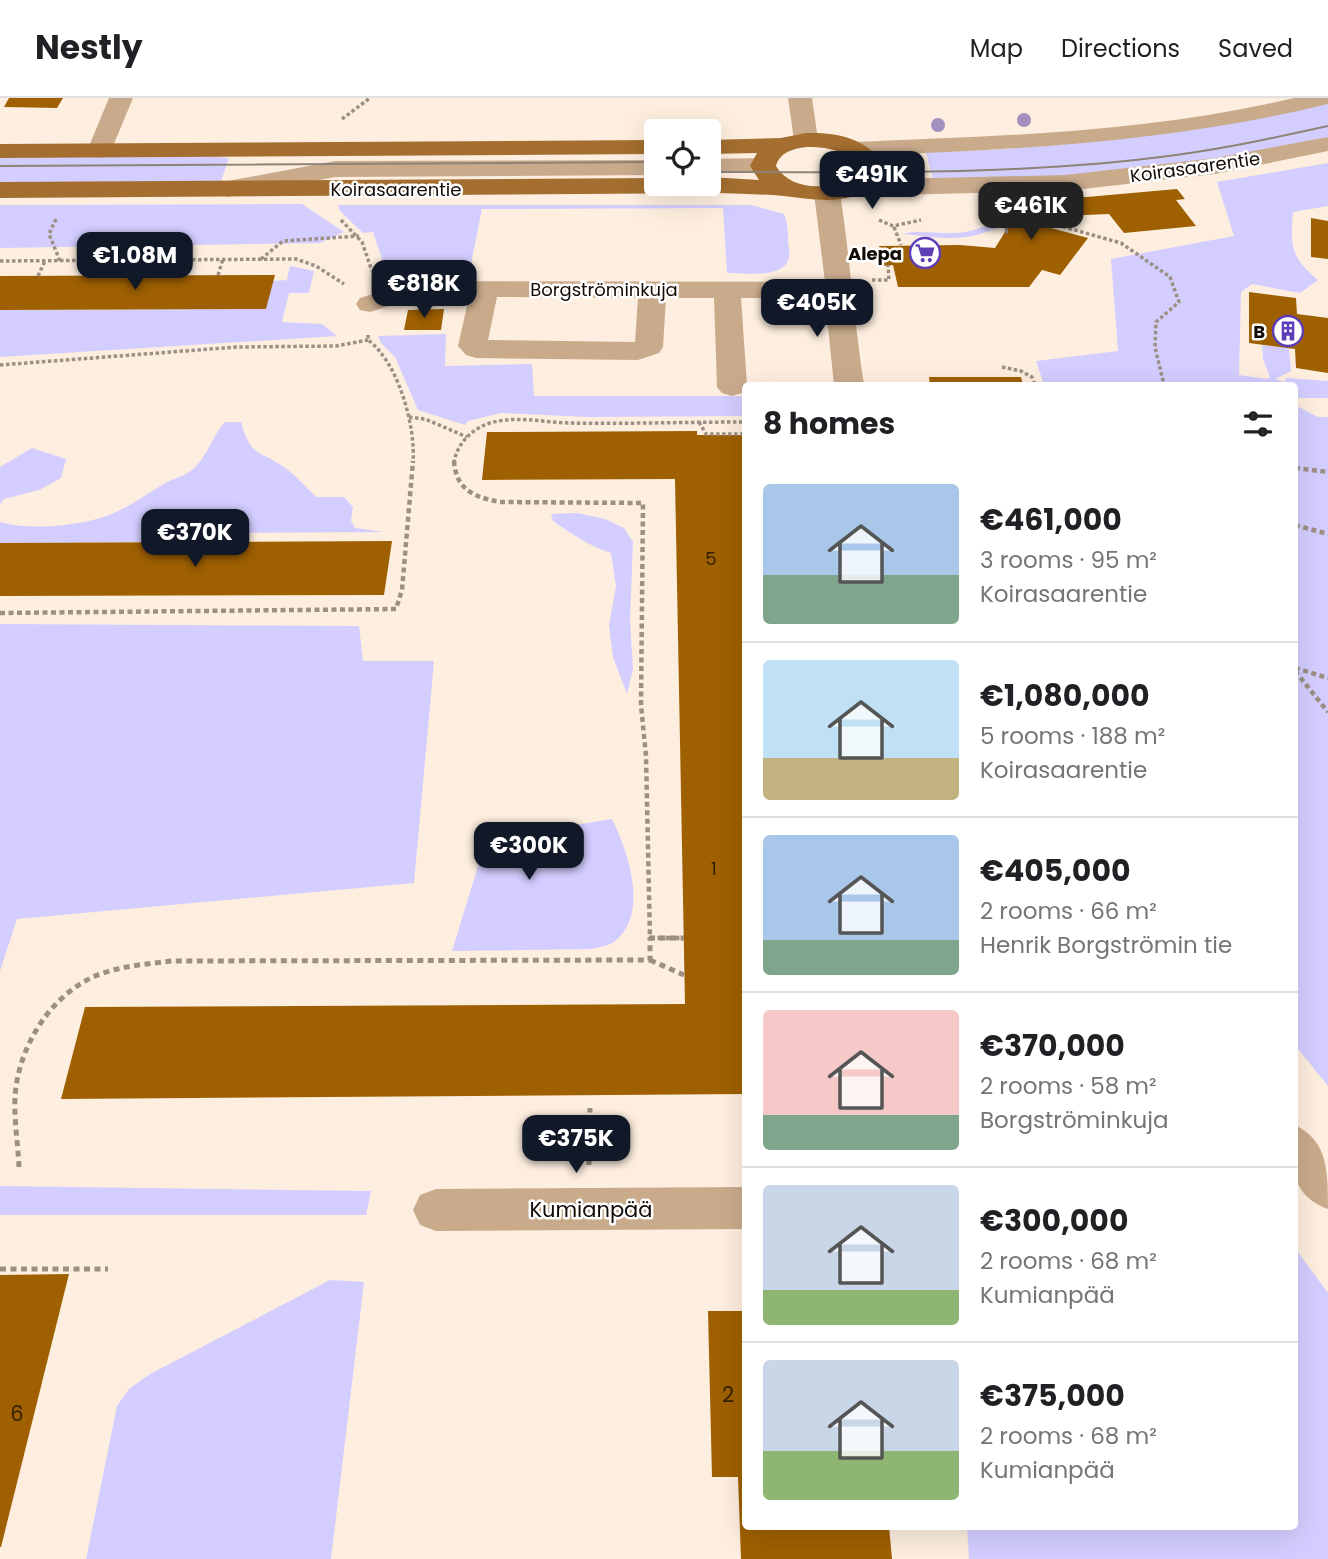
<!DOCTYPE html>
<html lang="en">
<head>
<meta charset="utf-8">
<style>
	:root { --surface:#fff; --page:#f2f2f2; --text:#202124; --muted:#757577; --line:#e0e0e0; --accent:#111827 }
	body { margin:0; font-family:Poppins,sans-serif; background:var(--page); color:var(--text); height:100vh; display:flex; flex-direction:column; font-size:26px; white-space:nowrap }
	* { box-sizing:border-box; margin:0 }
	p { font-size:23px; color:var(--muted) }
	.icon { flex:none; width:38px; height:38px; fill:none; stroke:currentColor; stroke-width:2; stroke-linecap:round; stroke-linejoin:round }
	.map { position:relative; flex:1; overflow:hidden }
	.drawer { position:absolute; left:742px; top:284px; width:556px; height:1148px; display:flex; flex-direction:column; background:var(--surface); border-radius:7px; box-shadow:0 7px 28px #0002 }
	.drawer>* { flex:none }
	.fabs { position:absolute; left:644px; top:21px; display:grid; gap:14px }
	.fabs a { display:grid; place-items:center; width:77px; height:77px; border-radius:7px; background:var(--surface); box-shadow:0 7px 28px #0002; font-size:35px }
	.price { position:absolute; translate:-50% -60px; padding:0 16px; border-radius:14px; background:var(--accent); color:#fff; font-size:23px; line-height:46px; filter:drop-shadow(0 2px 4px #0008) }
	.price::after { content:''; position:absolute; left:50%; top:42px; width:21px; height:16px; margin-left:-10px; background:inherit; clip-path:polygon(0 0,100% 0,50% 100%) }
	.price.active { background:#222; color:#fff }
	ul { padding:0; list-style:none }
	li { display:flex; align-items:center; gap:21px; height:175px; padding:0 21px }
	li+li { border-top:2px solid var(--line) }
	li span { display:grid; place-items:center; flex:none; width:196px; height:140px; border-radius:7px; color:#555 }
	li>.icon { margin-inline-start:auto }
	span .icon { width:84px; height:84px; fill:#fffc; stroke-width:1 }
	li b { font-size:30px }
	h2 { display:flex; justify-content:space-between; align-items:center; height:84px; padding:0 21px; font-size:30px }
	header { display:flex; align-items:center; gap:42px; box-sizing:border-box; height:98px; padding:0 35px; background:var(--surface); border-bottom:2px solid var(--line) }
	header strong { font-size:33px }
	nav { display:flex; gap:38px; margin-inline-start:auto; font-size:24px }
	.map>svg:first-child { display:block }
	.green { fill:#d3ceff }
	.building { fill:#9e6000 }
	.lines { fill:none; stroke-linecap:round; stroke-linejoin:round }
	.path-far2 { stroke:#9c9085; stroke-width:3.5; stroke-dasharray:3.5 2.5; stroke-linecap:butt }
	.path-far1 { stroke:#9c9085; stroke-width:4.5; stroke-dasharray:5 3.5; stroke-linecap:butt }
	.path { stroke:#9c9085; stroke-width:5; stroke-dasharray:6 4.5; stroke-linecap:butt }
	.minor { fill:#c9ab8c; fill-rule:evenodd }
	.major { fill:#a46e30; fill-rule:evenodd }
	.tram { stroke:#8f8378; stroke-width:2 }
	.tree { fill:#a290bf }
	.labels { text-anchor:middle; dominant-baseline:central; stroke-width:5; stroke-linejoin:round; paint-order:stroke }
	.far-street-label { font-size:18px; fill:#120a04; stroke:#fff }
	.far-poi-label { font-size:18px; font-weight:bold; fill:#120a04; stroke:#fff; text-anchor:end }
	.number-label { font-size:18px; fill:#352003 }
	.street-label { font-size:21px; fill:#120a04; stroke:#fff }
	.near-number-label { font-size:21px; fill:#352003 }
</style>
</head>
<body>
<header>
<strong>Nestly</strong>
<nav><a>Map</a><a>Directions</a><a>Saved</a></nav>
</header>
<div class="map">
<svg width="1328" height="1461" viewBox="0 0 1328 1461">
	<rect width="100%" height="100%" fill="#fdeedf"/>
	<!-- green -->
	<g class="green">
		<path d="M1328 4V42L1240 59 1057 81H933L926 54C1066 51 1192 34 1328 4Z"/>
		<polygon points="0,57 191,57 229,60 221,83 0,88"/>
		<path d="M1328 65V108L1293 114C1290 148 1291 160 1318 182L1300 195 1252 186 1241 194 1239 277 1267 281 1270 279 1263 261 1262 247 1289 250 1291 273 1275 281 1284 284 1286 280 1328 283V300H1295V287H1044L1036 263 1118 253 1111 161 1234 138 1217 84Z"/>
		<polygon points="302,106 344,134 320,145 0,150 0,107"/>
		<path d="M338 107H751L784 116C788 125 788 134 788 144 789 150 791 160 786 166 775 180 743 175 727 175L723 110 482 111 469 176H387L373 134 363 135 340 113Z"/>
		<path d="M996 124 1006 125C969 146 944 140 903 136 920 131 936 136 953 135 968 135 982 130 996 124Z"/>
		<polygon points="290,168 314,173 309,195 289,195 282,224 322,226 337,238 0,259 0,212 265,211 273,183 287,182"/>
		<polygon points="446,236 445,268 532,266 534,298 745,298 745,318 588,319 501,315 468,323 465,327 418,312 395,259 381,245 378,238"/>
		<polygon points="1295,307 1318,319 1328,319 1328,988 1295,947"/>
		<path d="M225 324H241C251 362 263 352 288 372 298 380 307 390 316 399H344L353 409 351 423 355 430 384 434 213 435 211 444 0 445V424C31 433 86 428 116 414 134 406 150 394 167 384 175 380 185 378 192 372 207 360 212 338 225 324Z"/>
		<polygon points="32,350 66,361 61,380 39,392 4,401 0,406 0,369"/>
		<path d="M577 415 605 421 624 430 633 444 630 522 633 571 627 596 613 559 609 527 616 488 611 455C589 448 572 436 553 423L551 416Z"/>
		<polygon points="0,526 359,528 363,563 434,563 414,785 17,821 0,873"/>
		<path d="M612 721C628 753 650 817 614 844 608 848 599 849 593 851L452 853 486 742 497 730H556Z"/>
		<polygon points="0,1088 371,1093 366,1117 0,1117"/>
		<polygon points="1295,1150 1328,1195 1328,1461 969,1461 967,1428 1295,1428"/>
		<polygon points="330,1182 364,1184 331,1461 86,1461 117,1308 129,1291 150,1276"/>
	</g>
	<!-- building -->
	<g class="building">
		<polygon points="9,0 63,0 57,10 4,9"/>
		<polygon points="1177,91 1185,101 1176,102 1196,128 1124,135 1109,116 1061,118 1051,130 1088,140 1060,177 1042,172 1029,189 898,189 893,167 883,168 879,148 960,147 995,150 1010,126 1018,122 1036,99 1087,99"/>
		<polygon points="1311,120 1328,123 1328,161 1311,159"/>
		<polygon points="275,177 266,211 0,212 0,178"/>
		<polygon points="1249,194 1296,200 1297,216 1328,220 1328,275 1296,270 1295,251 1249,245"/>
		<polygon points="444,211 441,232 404,232 408,212"/>
		<polygon points="929,279 1021,279 1023,287 930,287"/>
		<polygon points="697,333 697,337 746,337 746,996 61,1001 85,909 685,906 675,381 482,382 487,334"/>
		<polygon points="392,443 384,497 0,498 0,445"/>
		<polygon points="69,1176 1,1449 0,1449 0,1177"/>
		<polygon points="708,1213 746,1213 746,1428 889,1428 892,1461 741,1461 738,1379 712,1379"/>
	</g>
	<g class="lines">
		<!-- path-far2 -->
		<g class="path-far2">
			<polyline points="342,21 370,0"/>
			<polyline points="56,121 49,136 60,163"/>
			<polyline points="341,122 362,144 372,173"/>
			<polyline points="879,122 893,128 921,122"/>
			<polyline points="1057,127 1121,145 1170,179 1179,204 1156,224 1155,249 1164,287"/>
			<polyline points="894,129 901,147"/>
			<polyline points="1008,134 1004,133 1019,117"/>
			<polyline points="261,161 283,143 359,138"/>
			<polyline points="0,163 296,161 316,168 344,186"/>
			<polyline points="137,177 142,162"/>
			<polyline points="218,177 223,161"/>
			<polyline points="38,178 45,163"/>
			<polyline points="872,182 889,182 888,167"/>
			<path d="M368 237V242C398 264 416 328 413 365"/>
			<polyline points="0,267 237,249 336,248 368,242"/>
			<polyline points="1002,269 1021,273 1032,279 1035,287"/>
			<polyline points="409,319 425,321 467,339"/>
			<polyline points="699,324 706,336 746,336"/>
			<path d="M454 365C456 347 471 332 487 326 513 317 541 324 568 325 627 326 687 324 746 324"/>
		</g>
		<!-- path-far1 -->
		<g class="path-far1">
			<path d="M454 363C456 392 474 399 500 404L643 405 641 607 646 658 650 840"/>
			<polyline points="1295,370 1328,374"/>
			<polyline points="1295,427 1328,436"/>
			<polyline points="0,515 396,511 402,492 413,363"/>
			<polyline points="1295,570 1328,580"/>
			<polyline points="1295,573 1328,614"/>
			<polyline points="649,840 684,840"/>
		</g>
		<!-- path -->
		<g class="path">
			<polyline points="649,840 684,840"/>
			<polyline points="650,862 684,877"/>
			<polyline points="589,1067 590,1010"/>
			<path d="M19 1069C18 1046 14 1023 15 999 18 951 48 900 93 879 118 868 146 866 172 863L650 862V839"/>
			<polyline points="0,1171 108,1171"/>
		</g>
		<!-- minor -->
		<g class="minor">
			<polygon points="109,0 133,0 111,53 108,58 99,60 90,58 87,53"/>
			<polygon points="788,0 812,0 818,42 815,47 806,49 797,47 794,42"/>
			<path d="M1294 0H1328V6C1172 44 1015 52 855 58L846 56 843 51 846 46 855 44C1002 38 1150 34 1294 0Z"/>
			<polygon points="1328,39 1328,53 1215,76 1065,93 850,98 841,95 837,90 841,85 850,82 1065,77 1215,60"/>
			<polygon points="763,60 772,63 776,68 772,73 709,75 709,61"/>
			<polygon points="656,62 656,77 335,79 228,99 219,96 215,91 219,86 228,83 335,63"/>
			<path d="M827 87 836 90 840 95C850 160 854 222 864 287H834L825 200H741L747 287 742 295 732 298 722 295 717 289 714 200H666L663 249 659 255 638 262 476 260 466 257 458 248 469 199H416L370 214 360 212 356 206 360 200 413 183 825 184 814 95 818 90ZM497 199 638 200 635 244 488 242Z"/>
			<path d="M1295 1027C1328 1043 1328 1073 1328 1111 1286 1095 1295 1065 1295 1027Z"/>
			<polygon points="746,1089 746,1131 436,1133 420,1127 413,1112 420,1097 436,1091"/>
		</g>
		<!-- major -->
		<g class="major">
			<path d="M806 35C834 34 864 39 881 63V78C859 110 816 102 784 98 762 96 740 96 718 95L0 100V84L656 80V86H709V79L759 82 750 68 757 55 709 56V42L781 40ZM806 49C825 49 841 51 855 64V76C833 93 791 94 776 68 780 54 793 51 806 49Z"/>
			<polygon points="656,42 656,56 0,60 0,46"/>
		</g>
		<!-- tram -->
		<g class="tram">
			<polyline points="0,68 656,64"/>
			<path d="M709 74C864 74 1022 78 1176 57 1228 50 1278 39 1328 28"/>
		</g>
	</g>
	<!-- trees -->
	<g class="tree">
		<circle cx="1024" cy="22" r="7"/>
		<circle cx="938" cy="27" r="7"/>
	</g>
	<!-- icons -->
	<defs>
		<g id="supermarket-ring" transform="scale(1.575)"><circle r="9.5" fill="#fff" stroke="#5d3eb6" stroke-width="1.5"/><path d="M-6-5.5h2.5l.6 2H6L4.5 2H-2.5L-4.4-4H-6ZM-1.5 3.2a1.3 1.3 0 1 0 .1 0ZM3 3.2a1.3 1.3 0 1 0 .1 0Z" fill="#5d3eb6"/></g>
		<g id="building-ring" transform="scale(1.575)"><circle r="9.5" fill="#fff" stroke="#5d3eb6" stroke-width="1.5"/><path d="M-4-6H4V6H1V3H-1V6H-4ZM-2.5-4.3h1.7v1.8h-1.7ZM.8-4.3h1.7v1.8H.8ZM-2.5-1h1.7V.8h-1.7ZM.8-1h1.7V.8H.8Z" fill="#5d3eb6"/></g>
	</defs>
	<g fill-rule="evenodd">
		<use href="#supermarket-ring" x="925" y="155"/>
		<use href="#building-ring" x="1288" y="233"/>
	</g>
	<g class="labels">
		<!-- far-street labels -->
		<g class="far-street-label">
			<text transform="translate(1195 69) rotate(-8)">Koirasaarentie</text>
			<text x="396" y="91">Koirasaarentie</text>
			<text x="604" y="191">Borgströminkuja</text>
		</g>
		<!-- far-poi labels -->
		<g class="far-poi-label">
			<text x="902" y="155">Alepa</text>
			<text x="1265" y="233">B</text>
		</g>
		<!-- number labels -->
		<g class="number-label">
			<text x="711" y="460">5</text>
			<text x="714" y="770">1</text>
		</g>
		<!-- street labels -->
		<g class="street-label">
			<text x="591" y="1111">Kumianpää</text>
		</g>
		<!-- near-number labels -->
		<g class="near-number-label">
			<text x="728" y="1296">2</text>
			<text x="17" y="1315">6</text>
		</g>
	</g>
</svg>
<div class="fabs">
<a><svg class="icon" aria-label="locate" viewBox="0 0 24 24"><circle cx="12" cy="12" r="6"/><path d="M12 2v4M12 18v4M2 12h4M18 12h4"/></svg></a>
</div>
<b class="price" style="left:872px;top:113px">€491K</b>
<b class="price active" style="left:1031px;top:144px">€461K</b>
<b class="price" style="left:135px;top:194px">€1.08M</b>
<b class="price" style="left:424px;top:222px">€818K</b>
<b class="price" style="left:817px;top:241px">€405K</b>
<b class="price" style="left:195px;top:471px">€370K</b>
<b class="price" style="left:529px;top:784px">€300K</b>
<b class="price" style="left:576px;top:1077px">€375K</b>
<section class="drawer">
<h2>8 homes<svg class="icon" aria-label="filters" viewBox="0 0 24 24"><path d="M4 7h16M4 17h16"/><circle cx="9" cy="7" r="2"/><circle cx="15" cy="17" r="2"/></svg></h2>
<ul>
<li><span style="background:linear-gradient(#a9c7e8 65%,#7fa58c 0)"><svg class="icon" aria-label="home" viewBox="0 0 24 24"><path d="M3 11l9-7 9 7M6 9v11h12V9"/></svg></span><div><b>€461,000</b><p>3 rooms · 95 m²</p><p>Koirasaarentie</p></div></li>
<li><span style="background:linear-gradient(#bfe0f5 70%,#c2b280 0)"><svg class="icon" aria-label="home" viewBox="0 0 24 24"><path d="M3 11l9-7 9 7M6 9v11h12V9"/></svg></span><div><b>€1,080,000</b><p>5 rooms · 188 m²</p><p>Koirasaarentie</p></div></li>
<li><span style="background:linear-gradient(#a9c7e8 75%,#7fa58c 0)"><svg class="icon" aria-label="home" viewBox="0 0 24 24"><path d="M3 11l9-7 9 7M6 9v11h12V9"/></svg></span><div><b>€405,000</b><p>2 rooms · 66 m²</p><p>Henrik Borgströmin tie</p></div></li>
<li><span style="background:linear-gradient(#f6c9c9 75%,#7fa58c 0)"><svg class="icon" aria-label="home" viewBox="0 0 24 24"><path d="M3 11l9-7 9 7M6 9v11h12V9"/></svg></span><div><b>€370,000</b><p>2 rooms · 58 m²</p><p>Borgströminkuja</p></div></li>
<li><span style="background:linear-gradient(#c9d6e8 75%,#8fb573 0)"><svg class="icon" aria-label="home" viewBox="0 0 24 24"><path d="M3 11l9-7 9 7M6 9v11h12V9"/></svg></span><div><b>€300,000</b><p>2 rooms · 68 m²</p><p>Kumianpää</p></div></li>
<li><span style="background:linear-gradient(#c9d6e8 65%,#8fb573 0)"><svg class="icon" aria-label="home" viewBox="0 0 24 24"><path d="M3 11l9-7 9 7M6 9v11h12V9"/></svg></span><div><b>€375,000</b><p>2 rooms · 68 m²</p><p>Kumianpää</p></div></li>
</ul>
</section>
</div>
</body>
</html>
